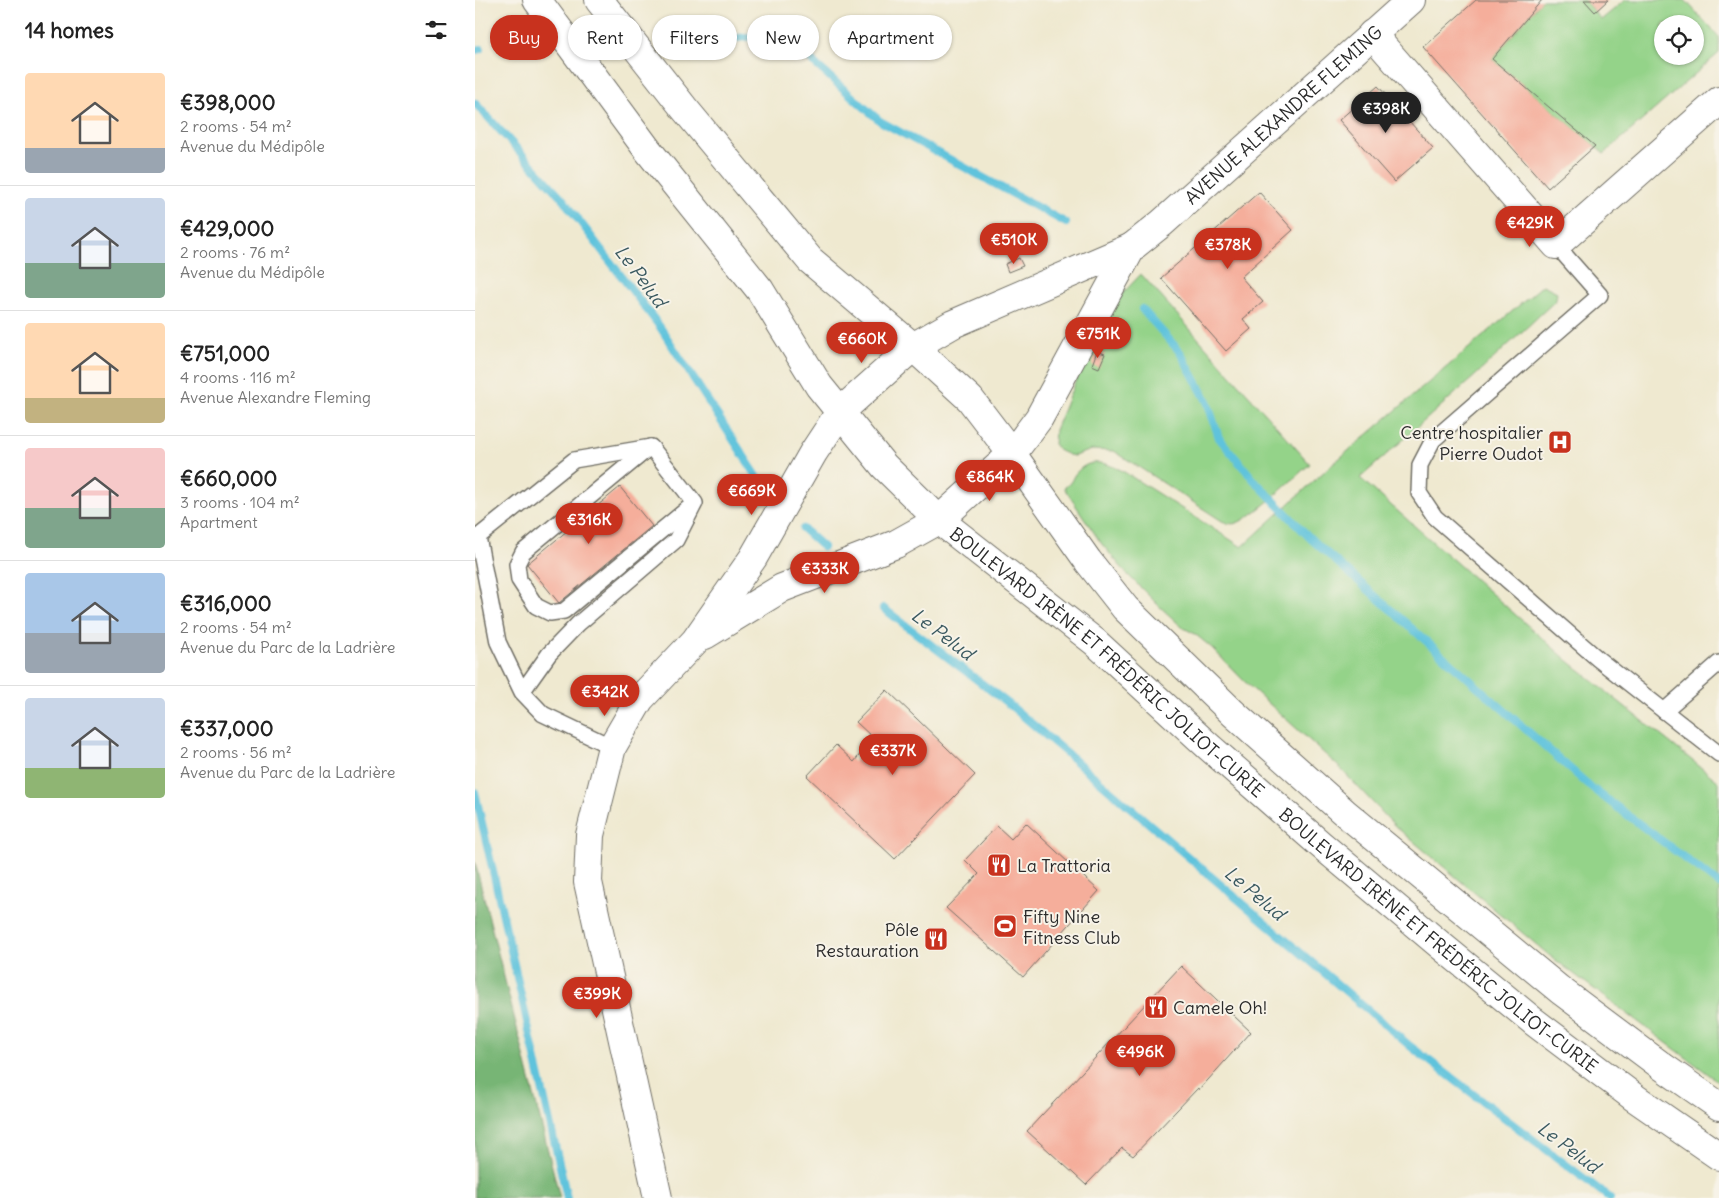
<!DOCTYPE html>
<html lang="en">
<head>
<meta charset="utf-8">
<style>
	:root { --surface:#fff; --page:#f2f2f2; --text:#222; --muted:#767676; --line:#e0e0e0; --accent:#c8321e }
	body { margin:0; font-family:Delius,sans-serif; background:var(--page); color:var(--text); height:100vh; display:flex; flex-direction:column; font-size:19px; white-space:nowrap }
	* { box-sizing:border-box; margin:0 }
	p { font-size:16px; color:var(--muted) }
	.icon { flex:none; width:28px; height:28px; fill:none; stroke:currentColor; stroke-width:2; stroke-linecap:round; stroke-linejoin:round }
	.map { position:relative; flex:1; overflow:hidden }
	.sheet { display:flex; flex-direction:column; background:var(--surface); width:475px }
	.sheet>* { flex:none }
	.top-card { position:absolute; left:15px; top:15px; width:475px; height:45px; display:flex; gap:10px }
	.buttons { position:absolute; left:1179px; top:15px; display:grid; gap:10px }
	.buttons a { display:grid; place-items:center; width:50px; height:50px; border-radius:50%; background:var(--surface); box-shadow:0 1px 4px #0004; font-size:25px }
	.price { position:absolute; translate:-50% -42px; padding:0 11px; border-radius:18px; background:var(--accent); color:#fff; font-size:16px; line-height:32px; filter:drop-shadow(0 1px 2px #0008) }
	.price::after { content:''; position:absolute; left:50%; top:30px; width:15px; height:11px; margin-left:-8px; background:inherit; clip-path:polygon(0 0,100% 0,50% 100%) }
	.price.selected { background:#222; color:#fff }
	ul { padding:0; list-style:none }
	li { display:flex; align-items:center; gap:15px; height:125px; padding:0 25px }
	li+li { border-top:1px solid var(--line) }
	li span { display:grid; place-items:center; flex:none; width:140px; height:100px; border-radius:5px; color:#555 }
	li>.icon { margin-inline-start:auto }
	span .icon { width:60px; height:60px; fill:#fffc; stroke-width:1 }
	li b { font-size:21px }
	h2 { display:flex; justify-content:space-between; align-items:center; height:60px; padding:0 25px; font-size:21px }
	.tag { padding:0 18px; border-radius:22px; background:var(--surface); box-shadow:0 1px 4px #0004; font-size:18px; line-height:45px }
	.tag.selected { background:var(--accent); color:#fff }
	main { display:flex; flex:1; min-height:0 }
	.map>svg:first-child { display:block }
	.green { fill:#94d389; stroke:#607f5a; fill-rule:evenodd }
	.forest { fill:#77b575; stroke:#517050 }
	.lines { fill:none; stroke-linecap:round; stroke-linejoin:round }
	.stream { stroke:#5ec3dc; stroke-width:8 }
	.building { fill:#f5ae9b }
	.service-casing { stroke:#706e65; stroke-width:18 }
	.minor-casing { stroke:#706e65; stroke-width:30 }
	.tertiary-casing { stroke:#706e65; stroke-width:30 }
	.primary-casing { stroke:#706e65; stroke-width:30 }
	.service { stroke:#fff; stroke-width:15 }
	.minor { stroke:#fff; stroke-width:28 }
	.tertiary { stroke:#fff; stroke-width:28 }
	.primary { stroke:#fff; stroke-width:28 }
	.labels { text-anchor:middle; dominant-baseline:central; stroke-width:4; stroke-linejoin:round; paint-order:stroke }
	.street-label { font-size:18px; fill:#2b2b2b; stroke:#f7f3e8 }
	.poi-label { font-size:18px; fill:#2b2b2b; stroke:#f7f3e8; text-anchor:start }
	.water-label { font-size:19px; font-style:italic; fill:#3a5960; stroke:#f7f3e8 }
</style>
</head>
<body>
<main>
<section class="sheet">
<h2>14 homes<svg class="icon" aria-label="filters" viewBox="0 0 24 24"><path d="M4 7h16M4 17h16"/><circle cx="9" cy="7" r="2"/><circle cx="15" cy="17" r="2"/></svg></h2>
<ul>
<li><span style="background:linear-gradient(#ffd9b3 75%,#9aa5b1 0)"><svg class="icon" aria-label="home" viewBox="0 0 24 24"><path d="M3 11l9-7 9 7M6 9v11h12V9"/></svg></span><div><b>€398,000</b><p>2 rooms · 54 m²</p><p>Avenue du Médipôle</p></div></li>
<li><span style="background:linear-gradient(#c9d6e8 65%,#7fa58c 0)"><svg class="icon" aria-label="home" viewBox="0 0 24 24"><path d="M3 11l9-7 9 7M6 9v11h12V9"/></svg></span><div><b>€429,000</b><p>2 rooms · 76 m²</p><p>Avenue du Médipôle</p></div></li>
<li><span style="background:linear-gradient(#ffd9b3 75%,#c2b280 0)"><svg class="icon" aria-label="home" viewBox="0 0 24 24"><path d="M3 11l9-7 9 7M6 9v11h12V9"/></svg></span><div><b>€751,000</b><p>4 rooms · 116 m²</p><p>Avenue Alexandre Fleming</p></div></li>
<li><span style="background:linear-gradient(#f6c9c9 60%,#7fa58c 0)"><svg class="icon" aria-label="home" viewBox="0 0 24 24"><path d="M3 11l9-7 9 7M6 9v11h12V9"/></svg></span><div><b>€660,000</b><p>3 rooms · 104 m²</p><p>Apartment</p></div></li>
<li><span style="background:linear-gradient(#a9c7e8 60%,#9aa5b1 0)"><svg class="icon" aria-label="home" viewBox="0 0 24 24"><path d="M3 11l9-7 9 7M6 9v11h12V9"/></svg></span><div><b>€316,000</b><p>2 rooms · 54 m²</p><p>Avenue du Parc de la Ladrière</p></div></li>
<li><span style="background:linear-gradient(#c9d6e8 70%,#8fb573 0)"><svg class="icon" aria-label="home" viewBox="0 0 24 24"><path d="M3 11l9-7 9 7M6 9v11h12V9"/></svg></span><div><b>€337,000</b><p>2 rooms · 56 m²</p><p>Avenue du Parc de la Ladrière</p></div></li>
</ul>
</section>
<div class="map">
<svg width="1244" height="1198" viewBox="0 0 1244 1198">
	<rect width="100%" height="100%" fill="#f7f3e8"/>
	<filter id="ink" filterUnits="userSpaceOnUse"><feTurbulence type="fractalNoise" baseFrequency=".02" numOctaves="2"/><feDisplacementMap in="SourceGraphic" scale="10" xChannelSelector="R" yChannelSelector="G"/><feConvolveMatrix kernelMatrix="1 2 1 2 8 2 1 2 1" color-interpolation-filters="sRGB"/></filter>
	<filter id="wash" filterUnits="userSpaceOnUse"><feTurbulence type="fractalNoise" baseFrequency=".0096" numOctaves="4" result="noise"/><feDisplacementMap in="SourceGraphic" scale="20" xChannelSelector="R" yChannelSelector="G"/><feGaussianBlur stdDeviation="1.12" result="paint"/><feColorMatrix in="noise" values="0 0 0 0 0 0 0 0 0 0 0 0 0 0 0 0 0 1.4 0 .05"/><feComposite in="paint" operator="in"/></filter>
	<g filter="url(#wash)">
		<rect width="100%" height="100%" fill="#efe9d0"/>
		<!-- green -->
		<g class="green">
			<path d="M1067 0H1109L1126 20 1150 0H1210L1244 37V53L1129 154 1017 59ZM1188 24H1220V56H1188Z"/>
			<path d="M666 274 835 464C816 480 784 513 762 523 756 525 752 523 747 521L639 451 617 450 599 456 594 455 585 451 579 444 580 430 611 356 634 313 649 292Z"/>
			<path d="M1068 285 1082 292 1081 300 1001 375 885 478 1092 660 1244 782V1082L1075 956 920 826 863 766 769 681 737 648 720 634 707 627 683 605 653 575 626 543 589 488C598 482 596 479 601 473 615 457 630 463 646 470L767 547 852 469Z"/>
		</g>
		<!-- forest -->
		<polygon class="forest" points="0,862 85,1198 0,1198"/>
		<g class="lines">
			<!-- stream -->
			<g class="stream">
				<polyline points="189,45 306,34 405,121 591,223"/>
				<polyline points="0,50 6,49"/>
				<polyline points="0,103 87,198 185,327 287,484"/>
				<polyline points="667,309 705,352 732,401 744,438 779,480 836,539 1118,789 1244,884"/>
				<polyline points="328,529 348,547"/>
				<polyline points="408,608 535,705 935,1046 1135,1198"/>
				<polyline points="0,792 92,1198"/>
			</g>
		</g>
		<g id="blocks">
			<!-- building -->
			<g class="building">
				<polygon points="1001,0 1067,0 1017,59 1120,146 1073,188 948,47"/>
				<polygon points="1109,0 1133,0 1120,12"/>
				<polygon points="903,86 958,148 919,182 864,120"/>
				<polygon points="784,192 818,230 766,277 788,302 768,319 776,329 751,351 686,278"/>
				<polygon points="544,258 548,266 533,272 530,264"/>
				<polygon points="622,351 630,354 624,368 617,365"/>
				<polygon points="145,487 177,526 84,603 52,564"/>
				<polygon points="412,690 500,775 420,859 332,776 361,745 379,762 398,738 381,722"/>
				<polygon points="551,823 624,891 548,977 471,908 504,874 490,860 522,826 536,839"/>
				<polygon points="706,966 776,1032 724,1090 723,1088 658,1156 647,1148 611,1185 552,1131"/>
			</g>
		</g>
	</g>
	<g filter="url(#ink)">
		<use href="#blocks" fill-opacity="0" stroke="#706e65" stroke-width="1"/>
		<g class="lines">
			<!-- service casing -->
			<g class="service-casing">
				<g id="service">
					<polyline points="1081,245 1125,295 958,440 945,465 944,493 960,517 1123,659 1244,754"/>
					<polyline points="175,447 48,552 42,564 44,580 61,606 75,613 89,611 216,506"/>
					<polyline points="47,692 74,654 103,624 201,540 220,503 176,447 99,460 3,537 23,642 47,692 68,714 137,747"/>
					<polyline points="1189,711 1244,663"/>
				</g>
			</g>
			<!-- minor casing -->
			<g class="minor-casing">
				<g id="minor">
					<polyline points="897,34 1081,245 1244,101"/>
					<polyline points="365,412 438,347"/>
					<polyline points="464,520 537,454 564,418 657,247"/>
				</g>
			</g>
			<!-- tertiary casing -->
			<g class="tertiary-casing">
				<g id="tertiary">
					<path id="s1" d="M438 347 478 324 657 247 687 223 936 0"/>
					<polyline points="230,635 307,588 421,544 464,520"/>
					<polyline points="183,1198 113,882 115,835 137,747 165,699 220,641 278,558 338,453 365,412"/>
				</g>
			</g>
			<!-- primary casing -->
			<g class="primary-casing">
				<g id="primary">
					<path id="s2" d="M62 0 172 149 285 290 344 386 409 466 464 520 620 642 733 746 845 844 964 944 1058 1021 1160 1098 1244 1156"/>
					<polyline points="124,0 209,108 335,260 438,347 495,399 537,454 613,561 650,608 758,713 869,812 1085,990 1188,1067 1244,1106"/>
				</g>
			</g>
			<!-- service -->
			<use href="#service" class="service"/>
			<!-- minor -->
			<use href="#minor" class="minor"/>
			<!-- tertiary -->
			<use href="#tertiary" class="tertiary"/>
			<!-- primary -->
			<use href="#primary" class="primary"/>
		</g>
	</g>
	<!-- icons -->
	<defs>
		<g id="hospital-square" transform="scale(1.25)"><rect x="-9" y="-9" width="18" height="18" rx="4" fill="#c8321e" stroke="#f7f3e8"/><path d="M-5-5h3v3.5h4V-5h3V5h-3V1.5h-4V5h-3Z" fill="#fff"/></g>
		<g id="restaurant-square" transform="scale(1.25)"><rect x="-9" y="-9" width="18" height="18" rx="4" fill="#c8321e" stroke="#f7f3e8"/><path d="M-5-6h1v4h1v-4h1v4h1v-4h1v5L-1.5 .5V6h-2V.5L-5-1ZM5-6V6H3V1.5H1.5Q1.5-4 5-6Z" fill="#fff"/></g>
		<g id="stadium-square" transform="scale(1.25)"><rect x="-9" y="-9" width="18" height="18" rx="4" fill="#c8321e" stroke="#f7f3e8"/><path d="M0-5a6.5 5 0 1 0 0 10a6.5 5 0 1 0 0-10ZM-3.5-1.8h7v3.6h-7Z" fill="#fff"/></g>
	</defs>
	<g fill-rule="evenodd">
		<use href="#hospital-square" x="1085" y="442"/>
		<use href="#restaurant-square" x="524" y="865"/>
		<use href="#stadium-square" x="530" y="926"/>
		<use href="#restaurant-square" x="461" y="939"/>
		<use href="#restaurant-square" x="681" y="1007"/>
	</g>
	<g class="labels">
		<!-- street labels -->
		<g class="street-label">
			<text stroke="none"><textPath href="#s1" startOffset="442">AVENUE ALEXANDRE FLEMING</textPath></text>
			<text stroke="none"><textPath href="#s2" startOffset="879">BOULEVARD IRÈNE ET FRÉDÉRIC JOLIOT-CURIE</textPath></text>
			<text stroke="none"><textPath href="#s2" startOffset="1312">BOULEVARD IRÈNE ET FRÉDÉRIC JOLIOT-CURIE</textPath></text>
		</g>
		<!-- poi labels -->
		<g class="poi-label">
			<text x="1068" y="432" text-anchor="end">Centre hospitalier<tspan x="1068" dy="21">Pierre Oudot</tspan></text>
			<text x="542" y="865">La Trattoria</text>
			<text x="548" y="916">Fifty Nine<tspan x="548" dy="21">Fitness Club</tspan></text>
			<text x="444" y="929" text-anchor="end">Pôle<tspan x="444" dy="21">Restauration</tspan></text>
			<text x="698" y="1007">Camele Oh!</text>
		</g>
		<!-- water labels -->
		<g class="water-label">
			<text transform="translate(166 276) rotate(53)">Le Pelud</text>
			<text transform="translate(468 634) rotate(37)">Le Pelud</text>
			<text transform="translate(780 893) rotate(40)">Le Pelud</text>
			<text transform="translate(1094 1147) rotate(37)">Le Pelud</text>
		</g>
	</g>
</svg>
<div class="buttons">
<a><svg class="icon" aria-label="locate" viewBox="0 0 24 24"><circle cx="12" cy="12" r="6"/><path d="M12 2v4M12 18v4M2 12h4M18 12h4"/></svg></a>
</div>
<b class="price selected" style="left:911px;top:134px">€398K</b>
<b class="price" style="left:1055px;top:248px">€429K</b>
<b class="price" style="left:539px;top:265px">€510K</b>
<b class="price" style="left:753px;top:270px">€378K</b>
<b class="price" style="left:623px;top:359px">€751K</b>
<b class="price" style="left:387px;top:364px">€660K</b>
<b class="price" style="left:515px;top:502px">€864K</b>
<b class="price" style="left:277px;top:516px">€669K</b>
<b class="price" style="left:114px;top:545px">€316K</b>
<b class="price" style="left:350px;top:594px">€333K</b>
<b class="price" style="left:130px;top:717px">€342K</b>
<b class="price" style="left:418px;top:776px">€337K</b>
<b class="price" style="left:122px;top:1019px">€399K</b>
<b class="price" style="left:665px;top:1077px">€496K</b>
<div class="top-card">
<a class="tag selected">Buy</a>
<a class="tag">Rent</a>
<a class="tag">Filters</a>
<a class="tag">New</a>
<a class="tag">Apartment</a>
</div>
</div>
</main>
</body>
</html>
